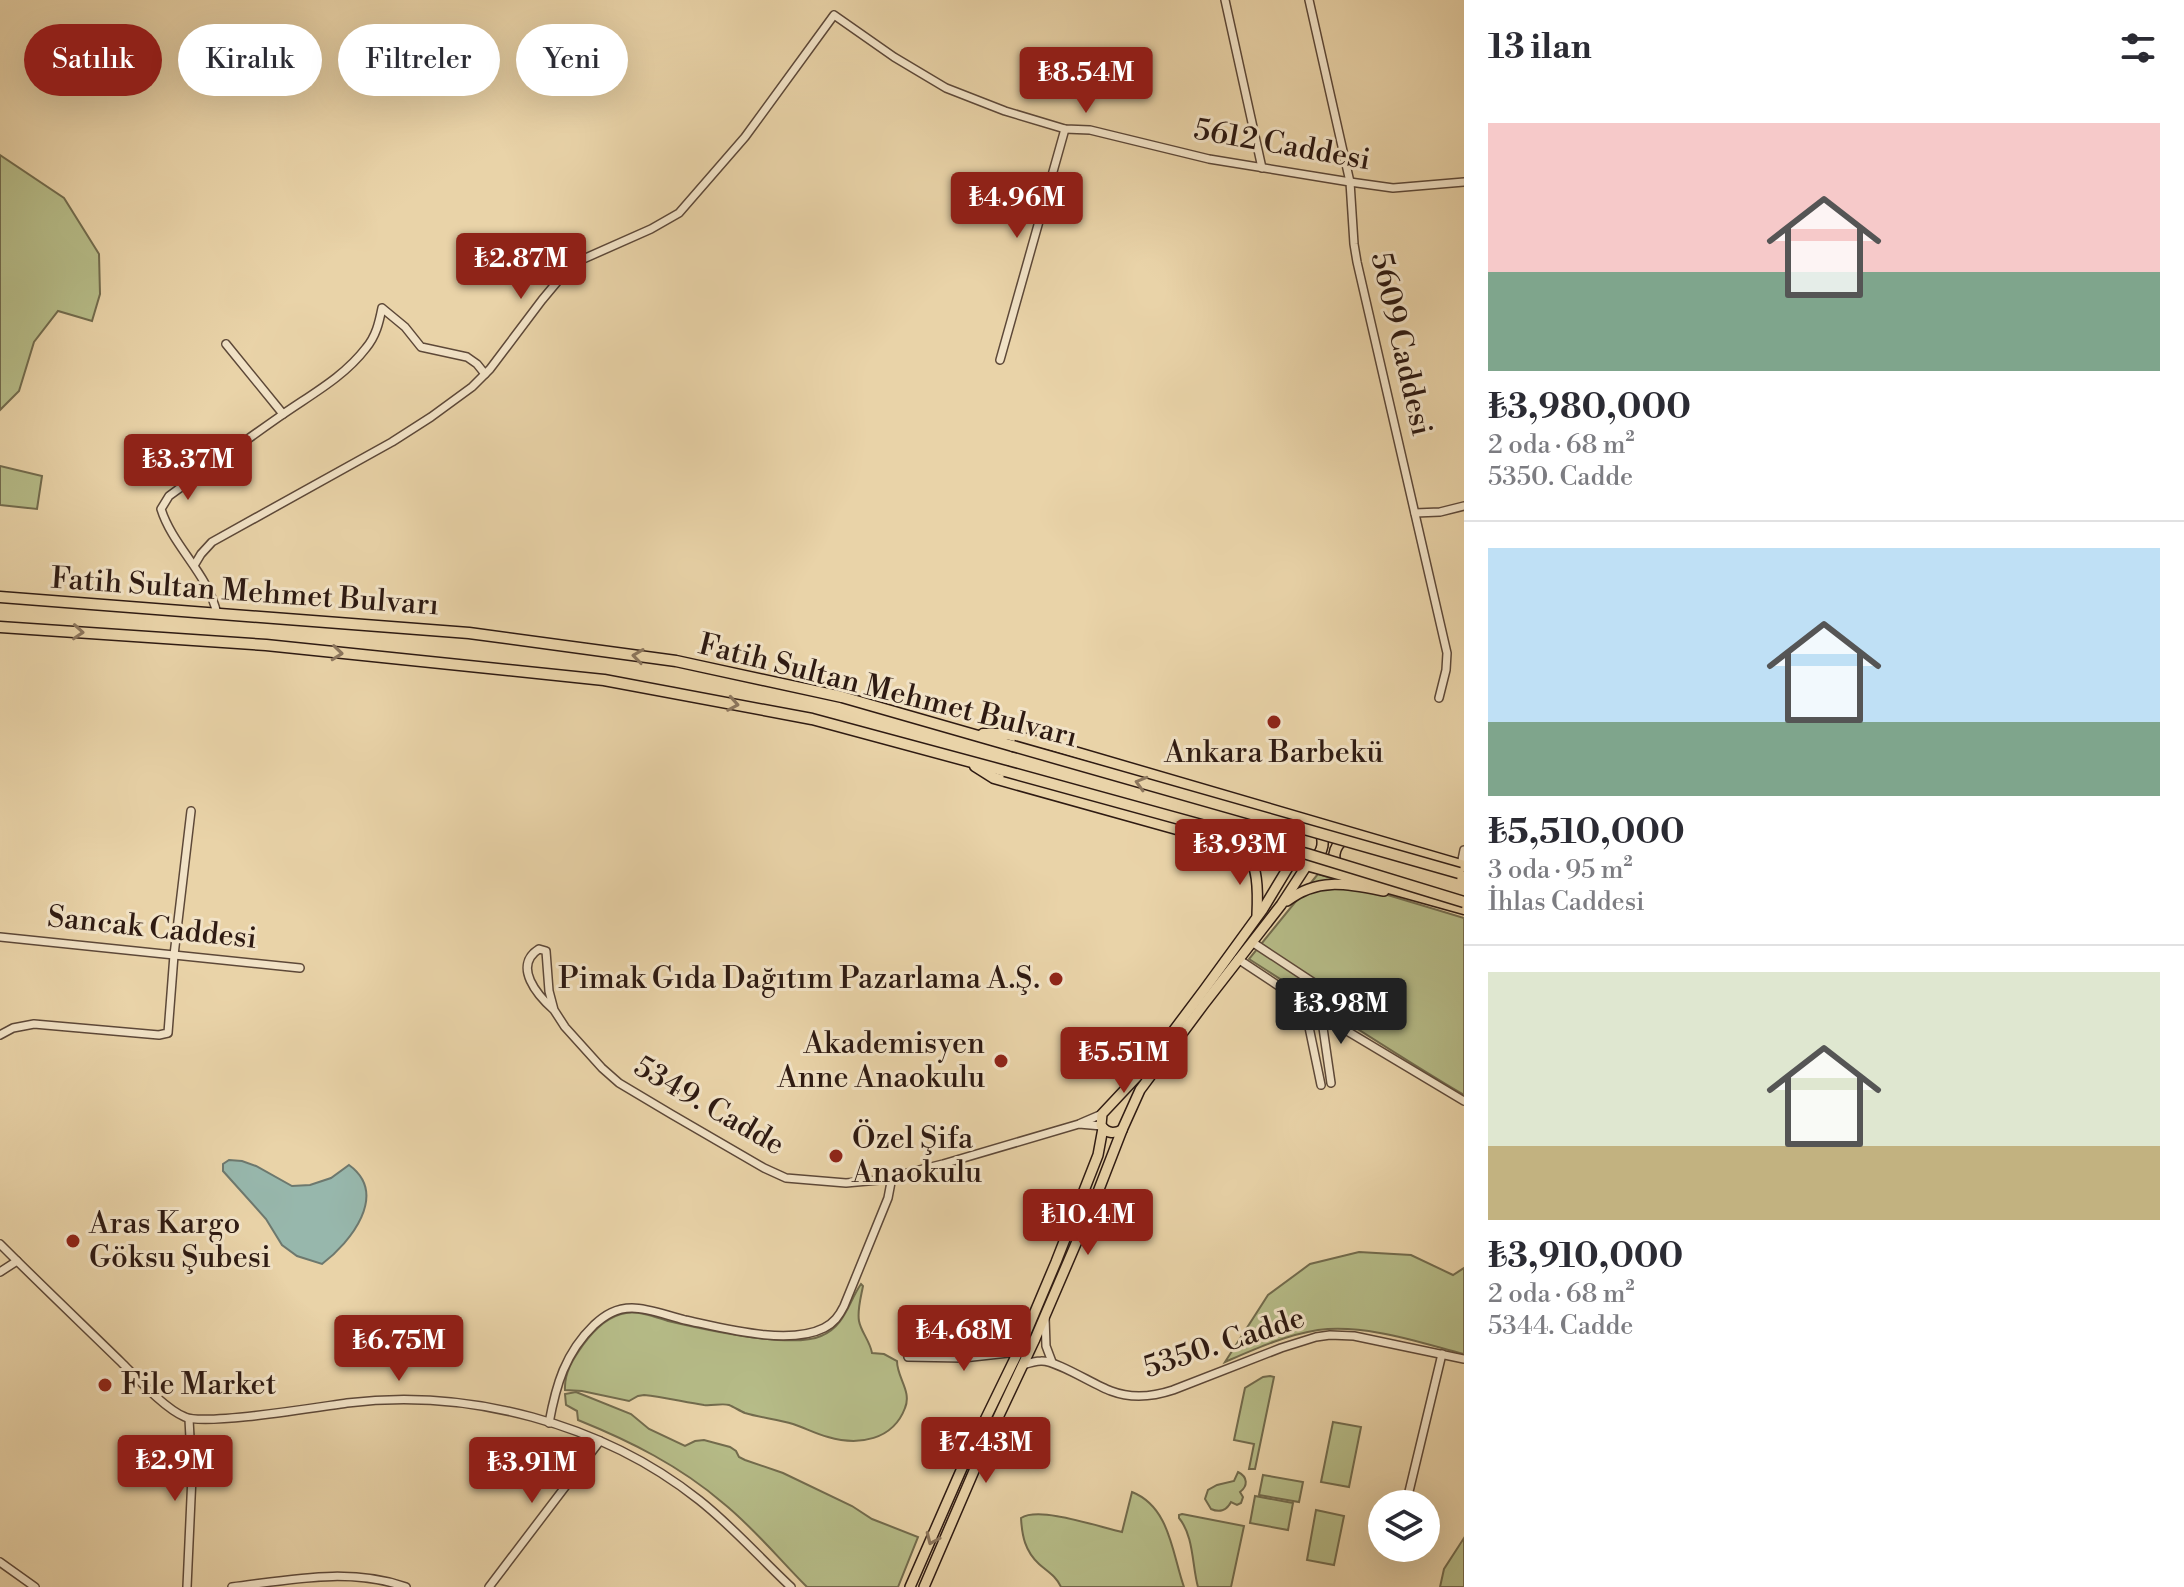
<!DOCTYPE html>
<html lang="tr">
<head>
<meta charset="utf-8">
<style>
	:root { --surface:#fff; --page:#f7f7f7; --text:#2b2b33; --muted:#7c7c81; --line:#e1e1e2; --accent:#8f2418 }
	body { margin:0; font-family:"Libre Bodoni",serif; background:var(--page); color:var(--text); height:100vh; display:flex; flex-direction:column; font-size:30px; white-space:nowrap }
	* { box-sizing:border-box; margin:0 }
	p { font-size:26px; color:var(--muted) }
	.icon { flex:none; width:44px; height:44px; fill:none; stroke:currentColor; stroke-width:2; stroke-linecap:round; stroke-linejoin:round }
	.map { position:relative; flex:1; overflow:hidden }
	.sheet { display:flex; flex-direction:column; background:var(--surface); width:720px }
	.sheet>* { flex:none }
	.top-card { position:absolute; left:24px; top:24px; width:760px; height:72px; display:flex; gap:16px }
	.fabs { position:absolute; left:1368px; top:1490px; display:grid; gap:16px }
	.fabs a { display:grid; place-items:center; width:72px; height:72px; border-radius:50%; background:var(--surface); box-shadow:0 8px 32px #0002; font-size:40px }
	.price { position:absolute; translate:-50% -68px; padding:0 18px; border-radius:8px; background:var(--accent); color:#fff; font-size:26px; line-height:52px; filter:drop-shadow(0 2px 4px #0008) }
	.price::after { content:''; position:absolute; left:50%; top:48px; width:24px; height:18px; margin-left:-12px; background:inherit; clip-path:polygon(0 0,100% 0,50% 100%) }
	.price.selected { background:#222; color:#fff }
	ul { padding:0; list-style:none }
	li { display:grid; align-content:center; gap:16px; height:424px; padding:0 24px }
	li+li { border-top:2px solid var(--line) }
	li span { display:grid; place-items:center; height:248px; border-radius:0px; color:#555 }
	li>.icon { margin-inline-start:auto }
	span .icon { width:144px; height:144px; fill:#fffc; stroke-width:1 }
	li b { font-size:34px }
	h2 { display:flex; justify-content:space-between; align-items:center; height:96px; padding:0 24px; font-size:34px }
	.pill { padding:0 28px; border-radius:36px; background:var(--surface); box-shadow:0 8px 32px #0002; font-size:28px; line-height:72px }
	.pill.selected { background:var(--accent); color:#fff }
	main { display:flex; flex:1; min-height:0 }
	.map>svg:first-child { display:block }
	.green { fill:#b6bc88; stroke:#726b4d; stroke-width:2 }
	.water { fill:#97b7ac; stroke:#6d786e; stroke-width:2 }
	.lines { fill:none; stroke-linecap:round; stroke-linejoin:round }
	.minor-casing { stroke:#5d4838; stroke-width:10 }
	.major-casing { stroke:#2e1a12; stroke-width:12 }
	.highway-casing { stroke:#2e1a12; stroke-width:13 }
	.minor { stroke:#f1e2c6; stroke-width:7 }
	.major { stroke:#e9d3a8; stroke-width:9 }
	.highway { stroke:#e9d3a8; stroke-width:10 }
	.highway-bridge-casing { stroke:#2e1a12; stroke-width:13; stroke-linecap:butt }
	.highway-bridge { stroke:#e9d3a8; stroke-width:10 }
	.oneway { stroke:#8c765d }
	.poi-dot { fill:#8f2418; stroke:#f1e2c6; stroke-width:3 }
	.labels { text-anchor:middle; dominant-baseline:central; stroke-width:6; stroke-linejoin:round; paint-order:stroke }
	.street-label { font-size:30px; fill:#2e1a12; stroke:#f1e2c6 }
	.poi-label { font-size:30px; fill:#2e1a12; stroke:#f1e2c6; text-anchor:start }
</style>
</head>
<body>
<main>
<div class="map">
<svg width="1464" height="1587" viewBox="0 0 1464 1587">
	<rect width="100%" height="100%" fill="#e9d3a8"/>
	<filter id="stains"><feTurbulence type="fractalNoise" baseFrequency=".0025" numOctaves="4"/><feColorMatrix values="0 0 0 0 .2 0 0 0 0 .09 0 0 0 0 .02 0 0 0 .5 -.17"/></filter>
	<radialGradient id="worn" r=".72"><stop offset=".6" stop-color="#630" stop-opacity="0"/><stop offset="1" stop-color="#630" stop-opacity=".3"/></radialGradient>
	<!-- green -->
	<g class="green">
		<polygon points="0,155 64,198 99,254 100,294 92,321 58,311 34,342 19,391 0,410"/>
		<polygon points="0,466 42,476 37,509 0,505"/>
		<path d="M1318 874 1464 918V1095C1391 1052 1321 1005 1249 959Z"/>
		<path d="M1359 1252 1411 1255 1453 1275 1464 1268V1354C1418 1342 1366 1324 1318 1330 1286 1335 1255 1349 1225 1362L1268 1295 1310 1264Z"/>
		<path d="M861 1284 863 1286C861 1297 857 1310 859 1321 861 1332 870 1341 872 1353L884 1354 897 1361C897 1378 912 1391 905 1408 893 1440 859 1446 828 1437 816 1434 805 1428 793 1424 778 1419 761 1418 745 1413 740 1411 734 1407 729 1405 722 1403 712 1406 704 1405 684 1402 664 1397 644 1395L638 1396 629 1401 582 1391 565 1390C564 1373 573 1359 583 1345 593 1331 607 1316 626 1313 641 1311 655 1317 668 1321 702 1329 791 1349 821 1336 845 1326 848 1303 861 1284Z"/>
		<polygon points="1270,1376 1274,1377 1255,1469 1249,1469 1254,1444 1234,1440 1245,1388 1263,1377"/>
		<path d="M576 1392 631 1414 649 1429 685 1446 695 1441 704 1440 730 1447 736 1451 739 1457 745 1460 783 1473 852 1506 872 1519 918 1537 898 1587H807C779 1559 754 1528 723 1503 680 1466 630 1441 578 1420L577 1411 566 1405 565 1394Z"/>
		<polygon points="1333,1422 1361,1427 1349,1487 1321,1482"/>
		<path d="M1238 1472C1248 1477 1248 1486 1240 1492L1243 1497 1241 1503 1237 1505 1231 1502C1227 1510 1220 1513 1211 1509L1205 1499 1208 1490 1217 1485 1234 1481Z"/>
		<polygon points="1263,1475 1303,1482 1299,1502 1259,1495"/>
		<path d="M1132 1492C1170 1507 1172 1553 1184 1587H1061C1056 1576 1048 1572 1039 1564 1025 1551 1022 1536 1021 1518 1040 1506 1099 1527 1122 1532Z"/>
		<polygon points="1255,1496 1293,1503 1288,1530 1250,1523"/>
		<polygon points="1316,1510 1344,1516 1334,1565 1307,1560"/>
		<path d="M1182 1514 1244 1526 1231 1587H1198C1192 1566 1194 1536 1179 1518V1515Z"/>
		<polygon points="1464,1538 1464,1587 1440,1587 1444,1569"/>
	</g>
	<!-- water -->
	<path class="water" d="M229 1160 242 1161 256 1166 292 1186 310 1185 331 1178 349 1165C389 1194 351 1242 322 1264L297 1256 282 1245 266 1219 223 1171V1164Z"/>
	<g class="lines">
		<!-- minor casing -->
		<g class="minor-casing">
			<g id="minor">
				<polyline points="1225,0 1262,168"/>
				<polyline points="1309,0 1350,182 1354,244 1357,262 1447,653 1446,670 1439,698"/>
				<polyline points="226,344 283,414"/>
				<polyline points="1000,360 1065,129"/>
				<polyline points="1415,513 1440,512 1464,506"/>
				<polyline points="195,564 201,554 212,542 392,442 431,417 472,387 490,369 542,300 572,264 651,229 679,213 745,137 834,15 894,57 946,88 1005,111 1065,129 1090,130 1209,159 1350,182 1393,188 1464,182"/>
				<path d="M217 614C208 573 173 547 161 509L169 496C206 469 242 443 279 417 310 395 343 378 366 348 376 336 379 323 382 308L405 327 421 347 467 357 477 364 485 374"/>
				<polyline points="1461,865 1464,850"/>
				<polyline points="0,937 300,968"/>
				<polyline points="1252,942 1355,1010 1342,1028"/>
				<polyline points="1238,959 1342,1028 1464,1101"/>
				<polyline points="1304,1003 1321,1085"/>
				<path d="M554 1010C538 996 512 966 539 949L546 951 549 991 554 1010 565 1027 602 1068 619 1083 671 1114 764 1168 786 1178 846 1183 879 1180 943 1164 1079 1124 1102 1126"/>
				<polyline points="1321,1014 1331,1083"/>
				<polyline points="0,1035 13,1028 34,1024 159,1035 168,1033 174,955 191,811"/>
				<polyline points="1081,1123 1102,1114"/>
				<path d="M0 1244C40 1284 81 1323 121 1362 137 1378 165 1409 185 1417 205 1426 318 1407 347 1403 468 1388 602 1423 699 1500 732 1526 760 1558 791 1587"/>
				<polyline points="0,1272 17,1261"/>
				<polyline points="1045,1317 1046,1346 1052,1362"/>
				<polyline points="908,1357 963,1358 1018,1352"/>
				<path d="M1023 1365C1029 1363 1035 1361 1041 1361 1056 1360 1094 1385 1111 1391 1132 1399 1152 1397 1173 1390L1281 1348 1316 1337 1330 1335 1354 1336 1464 1359"/>
				<path d="M549 1423C556 1385 565 1353 594 1325 605 1315 616 1308 632 1308 649 1308 668 1316 685 1320 723 1328 788 1346 824 1328 834 1323 839 1316 844 1306L888 1198 892 1177"/>
				<polyline points="1406,1504 1442,1354"/>
				<polyline points="0,1562 35,1587"/>
				<polyline points="187,1587 192,1476 189,1419"/>
				<path d="M232 1587C290 1580 349 1567 406 1587"/>
				<polyline points="489,1587 600,1441"/>
			</g>
		</g>
		<!-- major casing -->
		<g class="major-casing">
			<g id="major">
				<path d="M1242 847C1259 861 1258 894 1257 915"/>
				<path d="M1287 901C1318 877 1348 884 1384 891"/>
				<path d="M1122 1130C1114 1134 1106 1134 1101 1125L1102 1114 1147 1066 1204 990 1263 909 1292 861"/>
				<polyline points="910,1587 966,1459 1018,1352 1056,1262 1098,1155 1103,1128"/>
				<polyline points="924,1587 986,1443 1035,1339 1096,1197 1122,1130 1140,1090 1204,1004 1281,905 1307,865"/>
			</g>
		</g>
		<!-- highway casing -->
		<g class="highway-casing">
			<g id="highway">
				<polyline points="0,597 469,633 676,661 842,697 1013,746"/>
				<polyline points="0,627 266,645 604,680 812,719 1005,771"/>
				<polyline points="983,734 1007,734 1054,746 1464,866"/>
				<polyline points="975,766 994,778 1464,909"/>
				<path d="M1262 847C1274 838 1277 826 1270 812"/>
				<path d="M1289 853C1283 840 1288 831 1300 824"/>
				<path d="M1312 861C1325 851 1324 842 1320 827"/>
				<path d="M1337 869C1331 855 1335 843 1349 836"/>
			</g>
		</g>
		<!-- minor -->
		<use href="#minor" class="minor"/>
		<!-- major -->
		<use href="#major" class="major"/>
		<!-- highway -->
		<use href="#highway" class="highway"/>
		<!-- highway-bridge casing -->
		<g class="highway-bridge-casing">
			<g id="highway-bridge">
				<polyline points="1013,746 1459,873"/>
				<polyline points="1005,771 1307,854 1464,902"/>
			</g>
		</g>
		<!-- highway-bridge -->
		<use href="#highway-bridge" class="highway-bridge"/>
	</g>
	<!-- one-way arrows -->
	<defs><path id="oneway-chevron" d="M-2-3.5L2.5 0L-2 3.5" fill="none" stroke-width="1.6" stroke-linecap="round" stroke-linejoin="round" transform="scale(2)"/></defs>
	<g class="oneway">
		<use href="#oneway-chevron" transform="translate(78 632) rotate(4)"/>
		<use href="#oneway-chevron" transform="translate(337 653) rotate(6)"/>
		<use href="#oneway-chevron" transform="translate(638 656) rotate(-172)"/>
		<use href="#oneway-chevron" transform="translate(733 704) rotate(10)"/>
		<use href="#oneway-chevron" transform="translate(1141 783) rotate(-164)"/>
		<use href="#oneway-chevron" transform="translate(932 1539) rotate(114)"/>
	</g>
	<!-- markers -->
	<g class="poi-dot">
		<circle cx="1274" cy="722" r="8"/>
		<circle cx="1056" cy="979" r="8"/>
		<circle cx="1001" cy="1061" r="8"/>
		<circle cx="836" cy="1156" r="8"/>
		<circle cx="73" cy="1241" r="8"/>
		<circle cx="105" cy="1385" r="8"/>
	</g>
	<g class="labels">
		<!-- street labels -->
		<g class="street-label">
			<text transform="translate(1282 145) rotate(10)">5612 Caddesi</text>
			<text transform="translate(1401 344) rotate(77)">5609 Caddesi</text>
			<text transform="translate(245 592) rotate(4)">Fatih Sultan Mehmet Bulvarı</text>
			<text transform="translate(888 691) rotate(14)">Fatih Sultan Mehmet Bulvarı</text>
			<text transform="translate(152 928) rotate(6)">Sancak Caddesi</text>
			<text transform="translate(709 1106) rotate(30)">5349. Cadde</text>
			<text transform="translate(1224 1343) rotate(-18)">5350. Cadde</text>
		</g>
		<!-- poi labels -->
		<g class="poi-label">
			<text x="1274" y="753" text-anchor="middle">Ankara Barbekü</text>
			<text x="1040" y="979" text-anchor="end">Pimak Gıda Dağıtım Pazarlama A.Ş.</text>
			<text x="985" y="1044" text-anchor="end">Akademisyen<tspan x="985" dy="34">Anne Anaokulu</tspan></text>
			<text x="852" y="1139">Özel Şifa<tspan x="852" dy="34">Anaokulu</tspan></text>
			<text x="89" y="1224">Aras Kargo<tspan x="89" dy="34">Göksu Şubesi</tspan></text>
			<text x="121" y="1385">File Market</text>
		</g>
	</g>
	<rect width="100%" height="100%" filter="url(#stains)"/>
	<rect width="100%" height="100%" fill="url(#worn)"/>
</svg>
<div class="fabs">
<a><svg class="icon" aria-label="layers" viewBox="0 0 24 24"><path d="M12 4l9 5-9 5-9-5zM3 14l9 5 9-5"/></svg></a>
</div>
<b class="price" style="left:1086px;top:115px">₺8.54M</b>
<b class="price" style="left:1017px;top:240px">₺4.96M</b>
<b class="price" style="left:521px;top:301px">₺2.87M</b>
<b class="price" style="left:188px;top:502px">₺3.37M</b>
<b class="price" style="left:1240px;top:887px">₺3.93M</b>
<b class="price selected" style="left:1341px;top:1046px">₺3.98M</b>
<b class="price" style="left:1124px;top:1095px">₺5.51M</b>
<b class="price" style="left:1088px;top:1257px">₺10.4M</b>
<b class="price" style="left:964px;top:1373px">₺4.68M</b>
<b class="price" style="left:399px;top:1383px">₺6.75M</b>
<b class="price" style="left:986px;top:1485px">₺7.43M</b>
<b class="price" style="left:175px;top:1503px">₺2.9M</b>
<b class="price" style="left:532px;top:1505px">₺3.91M</b>
<div class="top-card">
<a class="pill selected">Satılık</a>
<a class="pill">Kiralık</a>
<a class="pill">Filtreler</a>
<a class="pill">Yeni</a>
</div>
</div>
<section class="sheet">
<h2>13 ilan<svg class="icon" aria-label="filters" viewBox="0 0 24 24"><path d="M4 7h16M4 17h16"/><circle cx="9" cy="7" r="2"/><circle cx="15" cy="17" r="2"/></svg></h2>
<ul>
<li><span style="background:linear-gradient(#f6c9c9 60%,#7fa58c 0)"><svg class="icon" aria-label="home" viewBox="0 0 24 24"><path d="M3 11l9-7 9 7M6 9v11h12V9"/></svg></span><div><b>₺3,980,000</b><p>2 oda · 68 m²</p><p>5350. Cadde</p></div></li>
<li><span style="background:linear-gradient(#bfe0f5 70%,#7fa58c 0)"><svg class="icon" aria-label="home" viewBox="0 0 24 24"><path d="M3 11l9-7 9 7M6 9v11h12V9"/></svg></span><div><b>₺5,510,000</b><p>3 oda · 95 m²</p><p>İhlas Caddesi</p></div></li>
<li><span style="background:linear-gradient(#dfe7d0 70%,#c2b280 0)"><svg class="icon" aria-label="home" viewBox="0 0 24 24"><path d="M3 11l9-7 9 7M6 9v11h12V9"/></svg></span><div><b>₺3,910,000</b><p>2 oda · 68 m²</p><p>5344. Cadde</p></div></li>
</ul>
</section>
</main>
</body>
</html>
